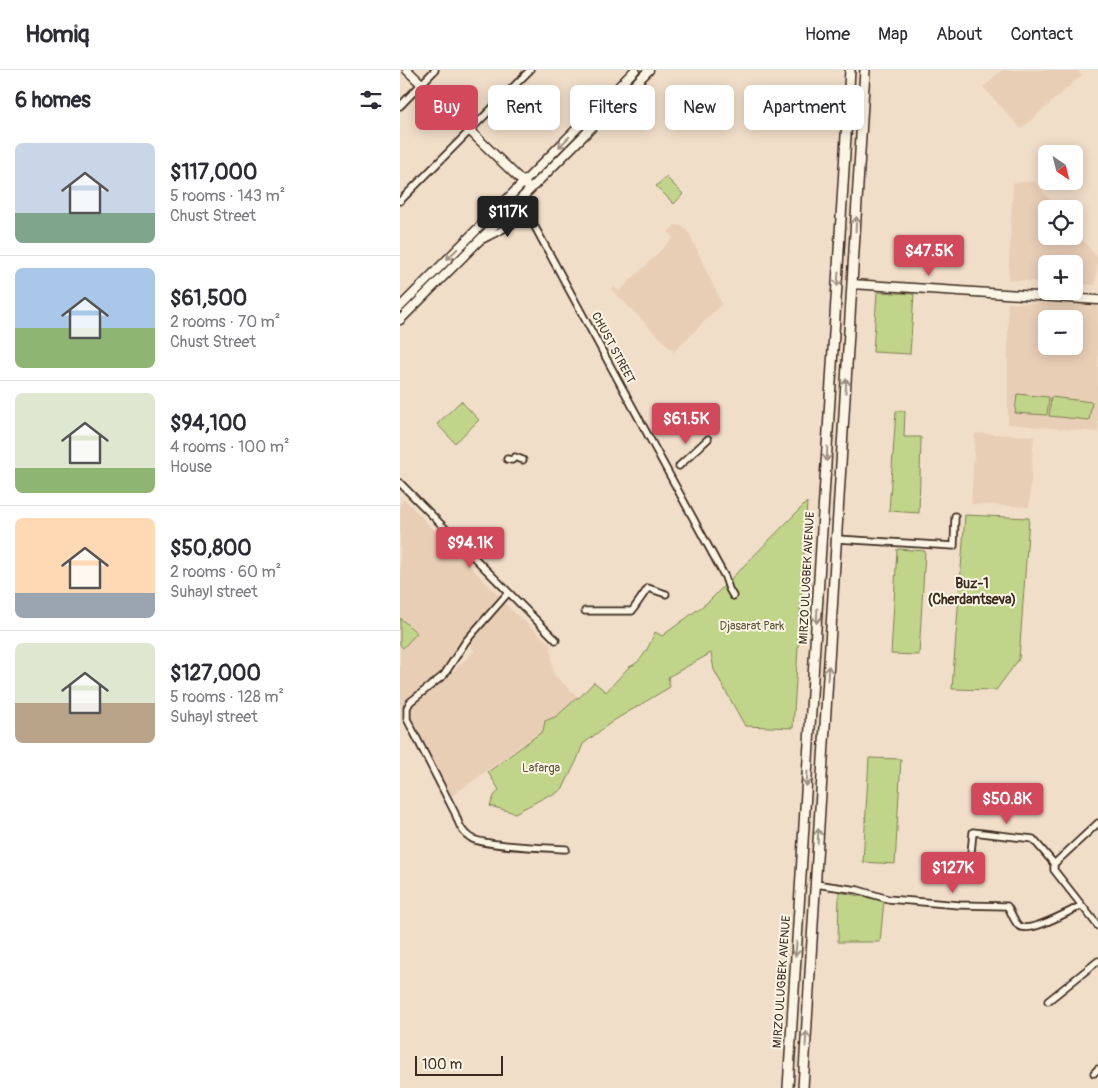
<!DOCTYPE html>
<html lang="en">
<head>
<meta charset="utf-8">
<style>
	:root { --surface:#fff; --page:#f7f7f7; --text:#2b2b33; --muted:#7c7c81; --line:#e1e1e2; --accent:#d1495b }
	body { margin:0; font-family:Pangolin,sans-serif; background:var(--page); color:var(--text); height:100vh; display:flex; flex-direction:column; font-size:19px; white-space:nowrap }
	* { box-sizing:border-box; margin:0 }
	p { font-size:16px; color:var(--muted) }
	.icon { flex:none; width:28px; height:28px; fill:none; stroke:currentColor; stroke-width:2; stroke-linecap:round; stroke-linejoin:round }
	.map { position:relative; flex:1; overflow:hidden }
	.side { display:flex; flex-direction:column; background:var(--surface); width:400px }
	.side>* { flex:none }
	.guide { position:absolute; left:15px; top:15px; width:475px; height:45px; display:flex; gap:10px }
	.needle { width:32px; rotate:145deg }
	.buttons { position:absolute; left:638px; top:75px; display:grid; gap:10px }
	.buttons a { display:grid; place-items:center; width:45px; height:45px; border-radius:8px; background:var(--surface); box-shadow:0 2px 12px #0003; font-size:25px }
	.scale { position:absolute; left:15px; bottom:12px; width:88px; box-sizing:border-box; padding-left:5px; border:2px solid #3b2a1e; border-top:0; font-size:14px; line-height:18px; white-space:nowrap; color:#3b2a1e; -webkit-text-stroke:4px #fcf5e5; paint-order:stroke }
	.price { position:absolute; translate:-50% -42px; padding:0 11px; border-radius:5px; background:var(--accent); color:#fff; font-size:16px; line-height:32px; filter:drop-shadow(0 1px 2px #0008) }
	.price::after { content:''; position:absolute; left:50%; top:30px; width:15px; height:11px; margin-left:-8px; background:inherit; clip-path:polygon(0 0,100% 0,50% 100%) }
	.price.active { background:#222; color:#fff }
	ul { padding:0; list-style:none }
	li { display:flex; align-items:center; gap:15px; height:125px; padding:0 15px }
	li+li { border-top:1px solid var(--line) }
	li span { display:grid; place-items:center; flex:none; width:140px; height:100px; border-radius:8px; color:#555 }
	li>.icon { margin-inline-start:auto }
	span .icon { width:60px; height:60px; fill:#fffc; stroke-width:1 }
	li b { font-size:21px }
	h2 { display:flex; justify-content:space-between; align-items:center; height:60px; padding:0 15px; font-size:21px }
	.chip { padding:0 18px; border-radius:8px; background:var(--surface); box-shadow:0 2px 12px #0003; font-size:18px; line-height:45px }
	.chip.active { background:var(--accent); color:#fff }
	header { display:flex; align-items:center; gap:30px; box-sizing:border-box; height:70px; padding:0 25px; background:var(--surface); border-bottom:1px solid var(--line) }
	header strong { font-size:24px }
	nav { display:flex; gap:28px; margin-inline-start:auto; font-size:18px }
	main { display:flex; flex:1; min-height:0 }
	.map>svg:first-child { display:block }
	.built { fill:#e9ceb6; fill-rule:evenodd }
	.green { fill:#c1d58a; stroke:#7e8054 }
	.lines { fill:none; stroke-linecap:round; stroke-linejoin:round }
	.street-casing { stroke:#3b2a1e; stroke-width:9 }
	.secondary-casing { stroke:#3b2a1e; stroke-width:11 }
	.primary-casing { stroke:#3b2a1e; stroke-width:12 }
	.street { stroke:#fcf5e5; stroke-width:5.5 }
	.secondary { stroke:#fcf5e5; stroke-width:8 }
	.primary { stroke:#fcf5e5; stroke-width:9 }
	.oneway { stroke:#9c9082 }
	.labels { text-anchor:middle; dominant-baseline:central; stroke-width:4; stroke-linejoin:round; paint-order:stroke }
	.street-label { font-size:12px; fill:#3b2a1e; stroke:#fcf5e5 }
	.park-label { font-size:12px; fill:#5c5539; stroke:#fcf5e5 }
	.neighbourhood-label { font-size:14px; font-weight:bold; fill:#3b2a1e; stroke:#fcf5e5 }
</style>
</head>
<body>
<header>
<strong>Homiq</strong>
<nav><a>Home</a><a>Map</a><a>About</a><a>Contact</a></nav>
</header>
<main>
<section class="side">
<h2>6 homes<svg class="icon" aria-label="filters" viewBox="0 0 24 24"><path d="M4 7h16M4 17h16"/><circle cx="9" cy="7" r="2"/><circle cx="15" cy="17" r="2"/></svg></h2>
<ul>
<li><span style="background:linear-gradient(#c9d6e8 70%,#7fa58c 0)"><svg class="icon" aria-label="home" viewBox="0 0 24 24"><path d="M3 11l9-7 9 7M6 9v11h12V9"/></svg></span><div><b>$117,000</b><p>5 rooms · 143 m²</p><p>Chust Street</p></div></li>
<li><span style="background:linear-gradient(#a9c7e8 60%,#8fb573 0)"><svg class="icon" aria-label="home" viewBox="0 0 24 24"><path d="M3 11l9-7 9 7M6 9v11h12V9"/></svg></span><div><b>$61,500</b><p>2 rooms · 70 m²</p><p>Chust Street</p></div></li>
<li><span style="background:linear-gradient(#dfe7d0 75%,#8fb573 0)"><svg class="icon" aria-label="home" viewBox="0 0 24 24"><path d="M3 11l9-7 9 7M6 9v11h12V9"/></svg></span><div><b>$94,100</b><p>4 rooms · 100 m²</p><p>House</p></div></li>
<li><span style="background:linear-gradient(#ffd9b3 75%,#9aa5b1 0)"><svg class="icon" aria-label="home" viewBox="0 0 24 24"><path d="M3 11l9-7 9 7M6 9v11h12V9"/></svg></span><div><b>$50,800</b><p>2 rooms · 60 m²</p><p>Suhayl street</p></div></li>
<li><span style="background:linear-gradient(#dfe7d0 60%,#b9a48a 0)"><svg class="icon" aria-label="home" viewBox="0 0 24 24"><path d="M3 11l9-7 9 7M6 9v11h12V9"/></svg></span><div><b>$127,000</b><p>5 rooms · 128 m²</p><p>Suhayl street</p></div></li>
</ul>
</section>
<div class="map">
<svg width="698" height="1018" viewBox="0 0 698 1018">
	<rect width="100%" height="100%" fill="#f1dec9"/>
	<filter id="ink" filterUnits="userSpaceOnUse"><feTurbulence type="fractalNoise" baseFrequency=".02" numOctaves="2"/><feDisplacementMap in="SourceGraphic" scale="10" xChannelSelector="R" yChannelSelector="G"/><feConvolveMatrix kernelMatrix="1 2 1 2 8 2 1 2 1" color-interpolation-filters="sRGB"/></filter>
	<g filter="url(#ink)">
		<!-- built -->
		<g class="built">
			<polygon points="602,0 677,0 682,5 621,59 583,17"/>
			<polygon points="634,111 657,139 646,139 646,166 674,166 674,159 698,188 695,215 674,213 674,194 646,194 646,212 608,210 613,113"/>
			<polygon points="275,155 283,156 290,165 322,234 274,282 211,219 214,217 219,221 245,196 273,168 268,162"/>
			<path d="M608 233 696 234 698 237V362L608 354ZM646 249H674V276H646Z"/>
			<polygon points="575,363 634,366 629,437 571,434"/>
			<polygon points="4,429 99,526 65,567 44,600 8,627 3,639 0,634 0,433"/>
			<polygon points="104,533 150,574 154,605 178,627 157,646 145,651 143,660 52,726 10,649 11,641 13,635 44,610 74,581 69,572"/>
		</g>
		<!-- green -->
		<g class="green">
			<polygon points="266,107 283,124 274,134 256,116"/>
			<polygon points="477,222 514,224 510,284 473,282"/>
			<polygon points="617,324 649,327 647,345 615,343"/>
			<polygon points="651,327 692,332 689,350 649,346"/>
			<polygon points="61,331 79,350 55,373 37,354"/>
			<polygon points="496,341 505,341 504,367 521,367 519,443 489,441"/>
			<path d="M407 432 393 658 345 656 314 600 311 583 268 607 270 617 213 651 183 674 176 692 163 718 154 725H149L115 743 90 736 94 726 99 720 88 702 143 661 145 651 157 646 178 627 179 628 194 612 206 622 229 597C242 593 250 574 255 562L262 566 308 532Z"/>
			<polygon points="565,445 629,448 619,589 596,620 552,619"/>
			<polygon points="497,479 525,481 519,585 491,584"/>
			<polygon points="0,548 17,563 3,578 0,575"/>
			<polygon points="469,688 501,689 495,794 463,792"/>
			<polygon points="439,822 484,831 480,872 438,872"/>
		</g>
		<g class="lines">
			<!-- street casing -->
			<g class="street-casing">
				<g id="street">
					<polyline points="0,36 35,0"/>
					<polyline points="124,126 129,146 325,507 329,519 333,526"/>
					<polyline points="0,131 130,0"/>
					<polyline points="82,170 129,146"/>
					<polyline points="107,389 112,390 115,387 123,390"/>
					<polyline points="279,396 308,369"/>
					<polyline points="0,413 156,570"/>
					<polyline points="437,469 554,476 555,446"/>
					<path d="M108 523 66 571 44 605 10 632 7 638V649L55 743C59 754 61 762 71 768 82 776 149 778 166 779"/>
					<polyline points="185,541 232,541 248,518 266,524"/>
					<polyline points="571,783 573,762 633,769 651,790 654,794 654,800 698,856"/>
					<polyline points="654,794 698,753"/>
					<path d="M415 814 458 820 488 829 559 835 607 836C611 841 614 852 619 856 630 864 669 841 681 836"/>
					<polyline points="648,931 698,891"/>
					<polyline points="694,1003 698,999"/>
				</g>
			</g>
			<!-- secondary casing -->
			<g class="secondary-casing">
				<g id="secondary">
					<polyline points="7,0 126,115"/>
					<polyline points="452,214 698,230"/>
					<polyline points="0,237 235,0"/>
					<polyline points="0,250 249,0"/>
				</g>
			</g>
			<!-- primary casing -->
			<g class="primary-casing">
				<g id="primary">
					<polyline points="388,1018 450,0"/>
					<polyline points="403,1018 465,0"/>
				</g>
			</g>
			<!-- street -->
			<use href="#street" class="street"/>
			<!-- secondary -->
			<use href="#secondary" class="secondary"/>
			<!-- primary -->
			<use href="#primary" class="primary"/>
		</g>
		<!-- one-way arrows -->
		<defs><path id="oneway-shaft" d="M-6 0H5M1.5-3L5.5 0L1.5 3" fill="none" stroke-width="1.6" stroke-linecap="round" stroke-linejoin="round" transform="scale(1.25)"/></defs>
		<g class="oneway">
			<use href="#oneway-shaft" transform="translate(164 72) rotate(135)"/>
			<use href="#oneway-shaft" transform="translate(456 154) rotate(-87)"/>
			<use href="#oneway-shaft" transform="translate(52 184) rotate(135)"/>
			<use href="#oneway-shaft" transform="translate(438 209) rotate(94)"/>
			<use href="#oneway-shaft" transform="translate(446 316) rotate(-86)"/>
			<use href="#oneway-shaft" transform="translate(427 384) rotate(93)"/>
			<use href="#oneway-shaft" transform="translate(417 546) rotate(93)"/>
			<use href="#oneway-shaft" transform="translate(428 603) rotate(-86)"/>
			<use href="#oneway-shaft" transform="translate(407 709) rotate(94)"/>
			<use href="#oneway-shaft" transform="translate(418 766) rotate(-87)"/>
			<use href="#oneway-shaft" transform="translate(396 879) rotate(94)"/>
			<use href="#oneway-shaft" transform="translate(406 969) rotate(-86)"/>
		</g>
	</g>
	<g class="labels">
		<!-- street labels -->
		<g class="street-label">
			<text transform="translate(213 278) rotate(62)">CHUST STREET</text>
			<text transform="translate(407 508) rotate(-87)">MIRZO ULUGBEK AVENUE</text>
			<text transform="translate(382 912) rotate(-86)">MIRZO ULUGBEK AVENUE</text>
		</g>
		<!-- park labels -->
		<g class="park-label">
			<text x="352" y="556">Djasarat Park</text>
			<text x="141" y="698">Lafarga</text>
		</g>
		<!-- neighbourhood labels -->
		<g class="neighbourhood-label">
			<text x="572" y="513">Buz-1<tspan x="572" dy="16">(Cherdantseva)</tspan></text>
		</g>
	</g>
</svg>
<div class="buttons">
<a><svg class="needle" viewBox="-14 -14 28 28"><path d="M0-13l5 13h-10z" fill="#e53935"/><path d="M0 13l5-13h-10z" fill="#7c7c81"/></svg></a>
<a><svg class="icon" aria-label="locate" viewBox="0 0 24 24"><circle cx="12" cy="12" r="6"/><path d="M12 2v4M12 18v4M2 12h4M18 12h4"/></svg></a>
<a>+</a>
<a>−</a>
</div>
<div class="scale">100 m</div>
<b class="price active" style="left:108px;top:168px">$117K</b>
<b class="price" style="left:529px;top:207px">$47.5K</b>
<b class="price" style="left:286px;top:375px">$61.5K</b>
<b class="price" style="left:70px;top:499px">$94.1K</b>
<b class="price" style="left:607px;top:755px">$50.8K</b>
<b class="price" style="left:553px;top:824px">$127K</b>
<div class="guide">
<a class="chip active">Buy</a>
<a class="chip">Rent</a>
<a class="chip">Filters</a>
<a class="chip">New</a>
<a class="chip">Apartment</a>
</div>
</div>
</main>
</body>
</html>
